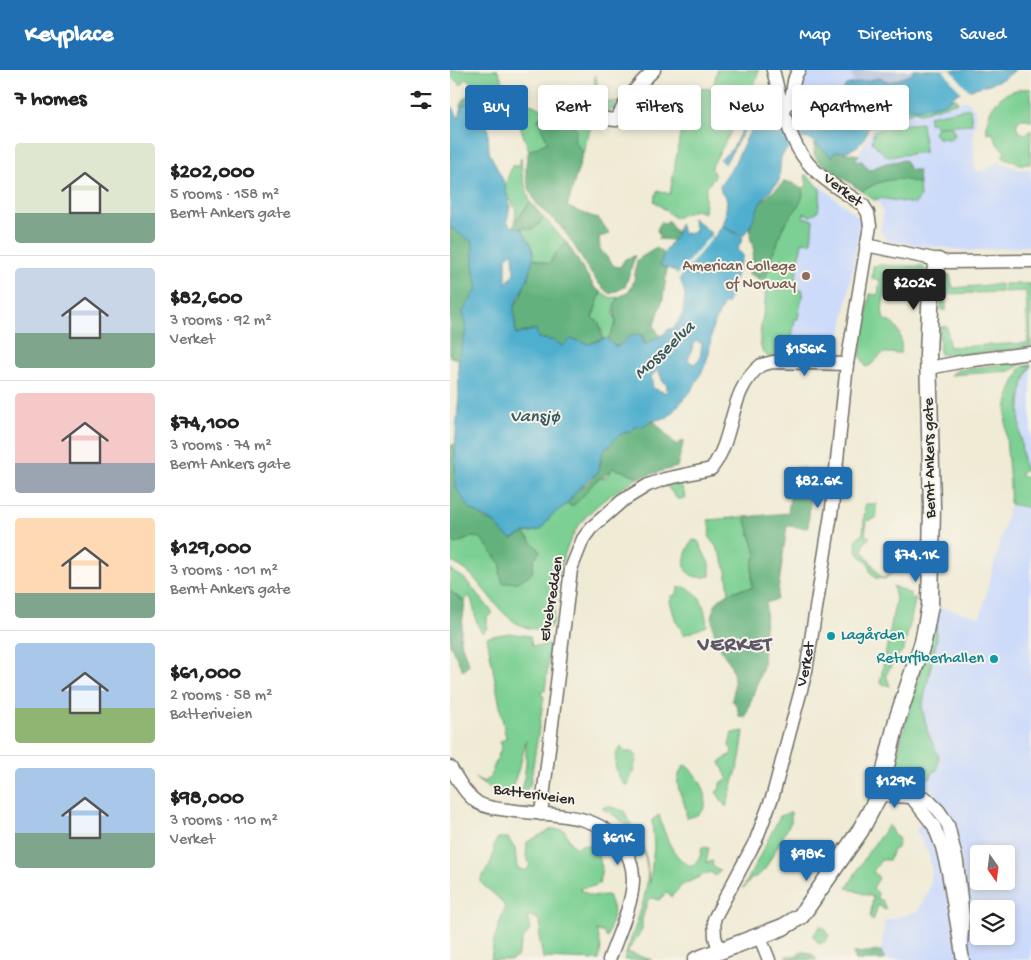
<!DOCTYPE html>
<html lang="en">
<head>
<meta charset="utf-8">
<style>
	:root { --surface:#fff; --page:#f6f6f6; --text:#222; --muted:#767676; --line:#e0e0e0; --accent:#1f6fb2 }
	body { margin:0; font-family:"Gochi Hand",sans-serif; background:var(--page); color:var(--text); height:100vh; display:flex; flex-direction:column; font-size:19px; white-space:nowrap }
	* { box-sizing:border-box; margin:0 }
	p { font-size:16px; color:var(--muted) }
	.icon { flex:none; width:28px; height:28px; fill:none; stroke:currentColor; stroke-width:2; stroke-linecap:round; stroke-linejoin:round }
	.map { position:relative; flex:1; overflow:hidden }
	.sheet { display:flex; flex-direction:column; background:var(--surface); width:450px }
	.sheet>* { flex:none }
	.hud { position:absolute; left:15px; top:15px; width:475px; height:45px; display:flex; gap:10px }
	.needle { width:32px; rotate:166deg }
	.fabs { position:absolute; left:520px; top:775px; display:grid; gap:10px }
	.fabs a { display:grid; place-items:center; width:45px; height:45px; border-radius:5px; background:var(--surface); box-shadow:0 2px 8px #0003; font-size:25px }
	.price { position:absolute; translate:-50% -42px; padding:0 11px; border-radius:5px; background:var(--accent); color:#fff; font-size:16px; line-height:32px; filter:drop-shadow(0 1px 2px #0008) }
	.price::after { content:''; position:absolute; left:50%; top:30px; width:15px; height:11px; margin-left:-8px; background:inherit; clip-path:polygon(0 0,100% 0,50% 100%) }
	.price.on { background:#222; color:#fff }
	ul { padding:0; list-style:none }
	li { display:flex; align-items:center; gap:15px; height:125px; padding:0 15px }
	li+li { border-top:1px solid var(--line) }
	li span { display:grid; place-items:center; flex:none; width:140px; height:100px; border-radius:5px; color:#555 }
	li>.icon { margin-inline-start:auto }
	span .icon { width:60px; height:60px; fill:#fffc; stroke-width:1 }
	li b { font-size:21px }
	h2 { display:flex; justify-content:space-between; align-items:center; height:60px; padding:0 15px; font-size:21px }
	.pill { padding:0 18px; border-radius:5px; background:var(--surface); box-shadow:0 2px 8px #0003; font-size:18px; line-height:45px }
	.pill.on { background:var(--accent); color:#fff }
	header { display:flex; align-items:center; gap:30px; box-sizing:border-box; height:70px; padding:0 25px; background:var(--accent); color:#fff }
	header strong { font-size:24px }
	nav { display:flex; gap:28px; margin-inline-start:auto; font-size:18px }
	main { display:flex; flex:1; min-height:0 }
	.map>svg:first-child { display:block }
	.built { fill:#cddbfa; fill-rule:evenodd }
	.industrial { fill:#b9c5de }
	.green { fill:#7bd093; stroke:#537e5f; fill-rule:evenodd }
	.forest { fill:#64b27d; stroke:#486e54 }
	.water { fill:#50afce; stroke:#3e6d7c; fill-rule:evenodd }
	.pier { fill:#f0ebd5 }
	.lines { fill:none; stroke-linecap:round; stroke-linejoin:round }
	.minor-casing { stroke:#706e66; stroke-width:15 }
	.tertiary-casing { stroke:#706e66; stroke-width:19 }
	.minor { stroke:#fff; stroke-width:12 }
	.tertiary { stroke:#fff; stroke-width:16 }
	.education-dot { fill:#8d6e63; stroke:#f7f3e8; stroke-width:2 }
	.culture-dot { fill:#0f9aa8; stroke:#f7f3e8; stroke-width:2 }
	.labels { text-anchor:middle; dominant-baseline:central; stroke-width:4; stroke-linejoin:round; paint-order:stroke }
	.street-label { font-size:16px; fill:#2b2b2b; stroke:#f7f3e8 }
	.education-label { font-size:16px; fill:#785e54; stroke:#f7f3e8; text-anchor:end }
	.culture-label { font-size:16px; fill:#0d838f; stroke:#f7f3e8; text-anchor:start }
	.water-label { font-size:18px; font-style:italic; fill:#385964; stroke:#f7f3e8 }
	.district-label { font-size:21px; font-weight:bold; letter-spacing:1px; fill:#5c5669; stroke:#f7f3e8 }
</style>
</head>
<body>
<header>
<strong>Keyplace</strong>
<nav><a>Map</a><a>Directions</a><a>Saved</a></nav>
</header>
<main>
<section class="sheet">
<h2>7 homes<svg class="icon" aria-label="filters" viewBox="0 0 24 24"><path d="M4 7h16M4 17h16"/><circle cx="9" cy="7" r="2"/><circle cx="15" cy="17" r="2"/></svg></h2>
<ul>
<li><span style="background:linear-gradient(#dfe7d0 70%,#7fa58c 0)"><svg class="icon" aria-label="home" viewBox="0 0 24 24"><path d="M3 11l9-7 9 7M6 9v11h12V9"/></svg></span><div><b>$202,000</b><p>5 rooms · 158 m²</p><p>Bernt Ankers gate</p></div></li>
<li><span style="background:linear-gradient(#c9d6e8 65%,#7fa58c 0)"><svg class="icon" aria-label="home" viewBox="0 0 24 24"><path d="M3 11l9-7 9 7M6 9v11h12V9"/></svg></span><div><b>$82,600</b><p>3 rooms · 92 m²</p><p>Verket</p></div></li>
<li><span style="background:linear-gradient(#f6c9c9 70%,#9aa5b1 0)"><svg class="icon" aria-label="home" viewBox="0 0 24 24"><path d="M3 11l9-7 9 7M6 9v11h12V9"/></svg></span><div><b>$74,100</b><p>3 rooms · 74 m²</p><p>Bernt Ankers gate</p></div></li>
<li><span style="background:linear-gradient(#ffd9b3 75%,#7fa58c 0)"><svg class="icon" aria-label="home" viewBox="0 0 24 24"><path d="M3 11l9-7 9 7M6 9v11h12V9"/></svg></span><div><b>$129,000</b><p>3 rooms · 101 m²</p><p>Bernt Ankers gate</p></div></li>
<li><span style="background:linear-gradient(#a9c7e8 65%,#8fb573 0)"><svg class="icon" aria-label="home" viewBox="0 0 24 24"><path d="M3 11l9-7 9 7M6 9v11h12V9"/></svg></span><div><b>$61,000</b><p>2 rooms · 58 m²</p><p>Batteriveien</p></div></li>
<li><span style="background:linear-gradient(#a9c7e8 65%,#7fa58c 0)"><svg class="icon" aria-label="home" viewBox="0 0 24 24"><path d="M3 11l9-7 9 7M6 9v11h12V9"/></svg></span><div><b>$98,000</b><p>3 rooms · 110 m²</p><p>Verket</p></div></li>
</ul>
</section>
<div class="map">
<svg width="581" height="890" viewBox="0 0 581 890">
	<rect width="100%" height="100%" fill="#f7f3e8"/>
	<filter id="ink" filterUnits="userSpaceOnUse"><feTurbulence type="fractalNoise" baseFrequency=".02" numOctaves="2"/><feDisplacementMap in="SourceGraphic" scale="10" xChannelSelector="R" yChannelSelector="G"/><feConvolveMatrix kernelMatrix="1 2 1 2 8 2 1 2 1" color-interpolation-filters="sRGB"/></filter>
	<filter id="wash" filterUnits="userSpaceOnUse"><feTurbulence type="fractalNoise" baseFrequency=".0096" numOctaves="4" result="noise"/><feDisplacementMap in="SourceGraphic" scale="20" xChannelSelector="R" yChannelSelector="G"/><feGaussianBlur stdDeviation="1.12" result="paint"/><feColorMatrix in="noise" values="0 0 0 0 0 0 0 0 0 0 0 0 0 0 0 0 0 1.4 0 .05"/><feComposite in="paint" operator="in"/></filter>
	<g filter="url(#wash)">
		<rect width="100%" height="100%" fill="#f0ebd5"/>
		<!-- built -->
		<g class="built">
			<polygon points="347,0 400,0 404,13 394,19 374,38 355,35 350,45 348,43 352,10"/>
			<polygon points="518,30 525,40 526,57 523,57 525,101 534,101 548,91 568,99 581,99 581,176 520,181 438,171 430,161 433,143 430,134 386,103 404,92 424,57 464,41 470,43"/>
			<polygon points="355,104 411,149 387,287 360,284 360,286 315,285 311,280 310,269 315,221 306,207 353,126 353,118 357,116"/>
			<polygon points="581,294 581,399 574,398 570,354 570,333 576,304"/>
			<path d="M560 434 581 437V890H435L431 881 435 851 468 841 479 819 482 802 479 785 465 759 493 736 481 719 440 710 486 536 530 547ZM529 784H556V811H529ZM529 839H556V866H529Z"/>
		</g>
		<!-- industrial -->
		<polygon class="industrial" points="400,0 463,0 464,4 440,12 429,8 404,13"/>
		<!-- green -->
		<g class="green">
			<polygon points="0,0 48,0 61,31 60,41 53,44 47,39 44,27 38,25 34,19 16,9 11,15 0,6"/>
			<polygon points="267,0 309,0 300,27 261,98 265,106 256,118 254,143 245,140 225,148 204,131 207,121 220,124 238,18 263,19"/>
			<path d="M145 5C149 15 145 22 150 31L167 32 163 39 150 46 143 45Z"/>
			<path d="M570 19H581V52L577 49H571L567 53C566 60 568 62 575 64L581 60 580 94H569L552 87 555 82 548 75 542 62 537 63C535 41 548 23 570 19Z"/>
			<polygon points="67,25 75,32 95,40 88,50 98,72 79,81 68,50"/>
			<polygon points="506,28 508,32 470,43 464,41 431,55 418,57 425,41 445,34 467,39"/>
			<polygon points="520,38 522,54 485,56 484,53 479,53 479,46"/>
			<polygon points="108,44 142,53 133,83 124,70 127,59"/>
			<polygon points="472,53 475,82 437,87 422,72 424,62 436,56"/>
			<polygon points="487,57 502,57 505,65 500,69 488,68 484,63"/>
			<polygon points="71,88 72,104 80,132 65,151 66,140 54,118 62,96 69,96"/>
			<path d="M355 104C373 121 372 116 368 141L361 146 354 143 353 147 363 150 361 173 352 172 344 219 353 220 348 249H345L340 279 361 281 358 287H319C299 277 319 239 315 221 314 216 309 211 306 207H316C319 189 325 175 332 159 340 142 351 138 353 118L357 116Z"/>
			<polygon points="441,109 456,109 469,114 470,127 465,134 430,128 424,130 412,121 429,112"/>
			<polygon points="94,148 117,173 105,184 100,194 83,188 81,174 71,158 84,159"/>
			<path d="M428 195 472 196 476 200 467 205 465 213 436 212 432 240 434 250C450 254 452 268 451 283H433L421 295 416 297 410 285 420 224 428 225 430 210 422 209 423 196Z"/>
			<polygon points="497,205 500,205 503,218 551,214 551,222 496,224 496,240 491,240 491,212"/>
			<path d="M554 214H581V276C572 279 495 287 490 284L489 259 491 257 497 256 499 277 578 273 576 221 554 222Z"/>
			<polygon points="151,222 161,228 169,227 163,243 166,253 158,269 152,269 152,261 142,248"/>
			<polygon points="577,291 560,301 500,305 508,300"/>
			<path d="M581 295C564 326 570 365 574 398L581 399 572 401 571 405 573 407H581V438L560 434C563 393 543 338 570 302L568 301 574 296Z"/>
			<path d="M163 398 190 407C119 446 111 475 103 552L100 557C61 569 43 526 20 504 14 498 7 495 0 491V469L5 474 22 467H31L51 495 50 504 53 513 68 512 82 503 84 489 90 481 74 463C91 463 92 454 103 444 107 440 112 437 117 434L122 436 147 410 157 406Z"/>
			<polygon points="230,412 236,429 227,429 217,416 213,416"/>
			<path d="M415 434H426V448L417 451 415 465 420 467 414 474 413 481 431 507 434 508 443 502 435 509 425 508 420 501 419 494C409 485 404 483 407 468L413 464Z"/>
			<path d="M295 447 306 484 302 495V518L290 519 279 524C276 496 275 489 259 466L261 458 258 450Z"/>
			<path d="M243 470 248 471 260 496V506C231 513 229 489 243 470Z"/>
			<path d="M0 499 15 509 43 543 37 547V558L33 563C23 553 26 537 19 525L15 532 0 521Z"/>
			<polygon points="443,516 461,524 462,530 466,527 454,579 443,592 436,605 440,616 430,613 446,529"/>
			<path d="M234 517C253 523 255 539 257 556L234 565 225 549 220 531 222 526 227 524 228 518Z"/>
			<polygon points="485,545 487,568 472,638 478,663 489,687 487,700 482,702 481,708 441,707"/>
			<path d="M59 563 80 566 82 576 100 575 95 621H91V625L94 626 80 715 74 723C53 726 39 721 24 707L34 712 39 709 52 676 50 672 56 668 37 567ZM76 670V694L73 717 65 722 62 718 71 692Z"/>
			<polygon points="294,661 290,689 276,737 266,722 270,718 270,713 278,710 270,692 281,684 282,680 279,676 282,663"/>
			<path d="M171 676 175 682H182L187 688 182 705 177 716C165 708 161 687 171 676Z"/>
			<path d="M234 695C240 697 242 702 246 706 259 723 262 745 236 748 238 726 218 719 234 695Z"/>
			<path d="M158 736 174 741 193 777 200 813 204 777 202 750 209 745C215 765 222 788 242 797L250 787 252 777 259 778 256 793 263 791 262 796 270 800 266 806 260 802 232 815 221 827 219 823H216L209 830 200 828 198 830 192 850V860L177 882 202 890H174C193 830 225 778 152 738Z"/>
			<polygon points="341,742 341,752 315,799 308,806 302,808 293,819 330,746"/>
			<polygon points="439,755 443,764 449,769 447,778 443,780 439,790 431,790 423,801 429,808 423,818 428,823 427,829 432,830 436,839 435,840 428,835 423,851 420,849 423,827 397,818 419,781"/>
			<path d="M102 759 114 760 122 775 127 778 131 775H144L152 797 149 814C143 818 136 815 129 819L142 826 158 825 164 842 157 868 154 863 147 860 151 877 149 890 93 888 89 866 91 857 88 849 77 845 80 860 72 870 67 887 61 890H41L44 870 55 837C47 824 40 822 30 812 33 804 40 795 42 789 45 780 42 776 48 768H58L65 779 67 797 74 801 78 799 80 794 76 787 77 772Z"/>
			<polygon points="371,855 379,865 376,871 369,874 363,866"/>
		</g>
		<!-- forest -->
		<g class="forest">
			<polygon points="35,20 38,25 44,27 47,39 38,47 36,42 19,33 12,35 11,42 10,34 17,26"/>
			<path d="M95 40 108 44 127 59 124 70 133 83 117 137 149 149 160 164 149 167 150 179 164 196 170 197 175 189 185 186 175 217 160 224C137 207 129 177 110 156 102 147 89 140 84 129 76 114 73 97 79 81L98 72 88 50Z"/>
			<path d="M365 73 381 86 387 81 409 85 404 92 412 91 419 100 436 93 455 90 460 100H468L469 114C448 105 430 110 412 121L369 92 364 84Z"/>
			<path d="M334 112C342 111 347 116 353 120 354 137 338 145 332 159 326 173 330 175 319 188L320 194 316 207H306L299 204 304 181 300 166 302 150 310 133Z"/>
			<polygon points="80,132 94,148 84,159 62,157"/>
			<polygon points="218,150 227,165 223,170 207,169 210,167 207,160 211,152 216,153"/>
			<polygon points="0,157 23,172 24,202 28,218 13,243 16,260 9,289 0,287"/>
			<path d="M117 173 145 218 151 222 142 248 149 252 152 269 139 274C124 272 126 267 112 276L105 271 88 268 83 259 66 265 64 237 71 226 83 188 99 194 105 184Z"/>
			<polygon points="206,178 213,182 210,196 217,199 213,229 204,256 210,267 195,274 192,265 183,265 169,275 164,276 158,269 166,253 164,235 169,227 179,222 184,211 187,190"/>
			<path d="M204 351 226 375 234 370 227 397 190 407 163 398C158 405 153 405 147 410 138 418 132 430 122 436L117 434 128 419 138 413 149 401 152 384 162 370 176 361H181L186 355 192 357Z"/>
			<polygon points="5,374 5,412 33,448 45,453 62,469 74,463 90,481 84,489 82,503 68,512 53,513 50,504 51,495 31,468 22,467 5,474 0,469 0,376"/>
			<path d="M344 397 375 401 369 420 360 431 358 458 337 456 327 529 316 533 313 596 295 648 289 646 287 636 282 630C285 618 285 608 281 596 280 591 275 588 273 583 254 548 258 521 302 518V495L306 484 295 447 338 443Z"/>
			<polygon points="0,521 15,532 10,570 19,595 13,601 0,574"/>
			<polygon points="351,881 361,883 367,890 337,890 336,886 346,886"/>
			<polygon points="431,881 435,890 406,890 403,883"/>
		</g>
		<!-- water -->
		<g class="water">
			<path d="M463 0H565C551 14 526 17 508 23 503 25 503 27 500 30 494 35 474 38 466 39 454 40 445 32 432 37 410 46 427 69 400 80 395 82 390 81 385 82L382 87 361 69 352 68 339 77 331 87 329 111 310 133 299 160H297L293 166 272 156 275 149 277 130 271 121 270 115 283 96 306 49 319 56 333 60 347 53 355 35 360 33 374 38 390 24 396 15 429 8 440 12 463 4Z"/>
			<polygon points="305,31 310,33 275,94 270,90 283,78"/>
			<path d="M19 33 37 43 39 82 54 112 60 137 57 150 60 156 71 158 81 174 84 184 78 208 64 237 66 265 86 259 88 268 105 271 112 276 121 269 139 274 156 268 166 277C176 272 179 262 192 265L194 274H196C205 269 211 267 219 259L224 258 233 244 235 225 231 211 225 201 210 195C215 176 226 171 230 153L233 164 246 161 242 147 262 164 260 166 263 169 272 156 293 168 287 180 293 185 277 235 274 233 262 259 259 283 254 298 242 320 218 347 199 352 192 357 186 355 181 361C174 361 161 369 160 377H156L152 384 148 402 128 419 117 434 101 446 91 460 74 463 62 469 54 464 45 453 20 439 6 418 5 377 9 324 8 292 16 260 13 241 28 218 23 195V172C14 168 8 162 0 157V39L3 37 9 49 12 35ZM63 182 64 203 56 214V187ZM245 271 252 273 250 288 244 294 238 290ZM208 299 213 312 217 315 216 323 203 318 201 307Z"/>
		</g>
		<!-- pier -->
		<g class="pier">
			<polygon points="493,0 501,0 521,23 513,25"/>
			<polygon points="260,166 262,168 229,209 226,206"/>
		</g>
	</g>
	<g filter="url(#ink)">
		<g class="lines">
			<!-- minor casing -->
			<g class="minor-casing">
				<g id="minor">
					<path d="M333 39C348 25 339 12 349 0"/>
					<path d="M119 45 166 50C175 31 188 14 204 0"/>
					<polyline points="416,175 498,192 581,191"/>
					<polyline points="479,298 515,291 581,283"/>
					<path d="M0 697C8 710 15 724 28 733 37 738 48 739 58 740 96 746 145 740 171 774 179 784 183 797 183 810 183 834 167 867 159 890"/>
					<polyline points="429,725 476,728 489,741 498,755 507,792 513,847 511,874"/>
					<polyline points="463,729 484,756 492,777 498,802 513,890"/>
					<path d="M91 744 121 499 133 469 141 458 172 431 198 415 215 409 261 399C286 368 277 322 311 295L323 292 397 294"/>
					<polyline points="309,865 319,890"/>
					<path id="s1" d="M269 880 265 867 264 849 306 770 323 725 356 601 382 438 397 294 420 156 418 143 413 135C395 122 372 110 358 93 337 69 331 30 323 0"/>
				</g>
			</g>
			<!-- tertiary casing -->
			<g class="tertiary-casing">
				<polyline id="tertiary" points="246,890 333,857 351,846 410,761 429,725 447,650 473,572 480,535 482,437 478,284 481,216 488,191"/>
			</g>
			<!-- minor -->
			<use href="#minor" class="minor"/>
			<!-- tertiary -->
			<use href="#tertiary" class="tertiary"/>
		</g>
	</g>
	<!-- markers -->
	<circle class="education-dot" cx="356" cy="206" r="5"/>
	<g class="culture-dot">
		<circle cx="381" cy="566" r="5"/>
		<circle cx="544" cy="589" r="5"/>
	</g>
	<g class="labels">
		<!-- street labels -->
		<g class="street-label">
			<text transform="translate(392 121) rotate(38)">Verket</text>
			<text transform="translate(481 388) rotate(-91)">Bernt Ankers gate</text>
			<text transform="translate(103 529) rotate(-81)">Elvebredden</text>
			<text stroke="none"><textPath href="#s1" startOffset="304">Verket</textPath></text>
			<text transform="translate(84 726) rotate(8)">Batteriveien</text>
		</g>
		<!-- education labels -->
		<g class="education-label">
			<text x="346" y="197">American College<tspan x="346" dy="18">of Norway</tspan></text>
		</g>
		<!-- culture labels -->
		<g class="culture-label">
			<text x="391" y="566">Lagården</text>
			<text x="534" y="589" text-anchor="end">Returfiberhallen</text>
		</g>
		<!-- water labels -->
		<g class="water-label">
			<text transform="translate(215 281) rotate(-43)">Mosseelva</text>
			<text x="85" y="347">Vansjø</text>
		</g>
		<!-- district labels -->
		<g class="district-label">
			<text x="285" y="576">VERKET</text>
		</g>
	</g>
</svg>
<div class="fabs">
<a><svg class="needle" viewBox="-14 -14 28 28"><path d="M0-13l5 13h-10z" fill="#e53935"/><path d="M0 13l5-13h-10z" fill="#767676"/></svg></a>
<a><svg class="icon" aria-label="layers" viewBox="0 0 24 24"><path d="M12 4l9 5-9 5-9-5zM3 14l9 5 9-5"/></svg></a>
</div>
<b class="price on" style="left:464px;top:241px">$202K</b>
<b class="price" style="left:355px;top:307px">$156K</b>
<b class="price" style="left:368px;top:439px">$82.6K</b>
<b class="price" style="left:466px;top:513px">$74.1K</b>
<b class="price" style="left:445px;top:739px">$129K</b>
<b class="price" style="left:168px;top:796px">$61K</b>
<b class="price" style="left:357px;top:812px">$98K</b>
<div class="hud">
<a class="pill on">Buy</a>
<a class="pill">Rent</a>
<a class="pill">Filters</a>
<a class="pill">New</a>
<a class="pill">Apartment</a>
</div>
</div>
</main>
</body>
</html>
